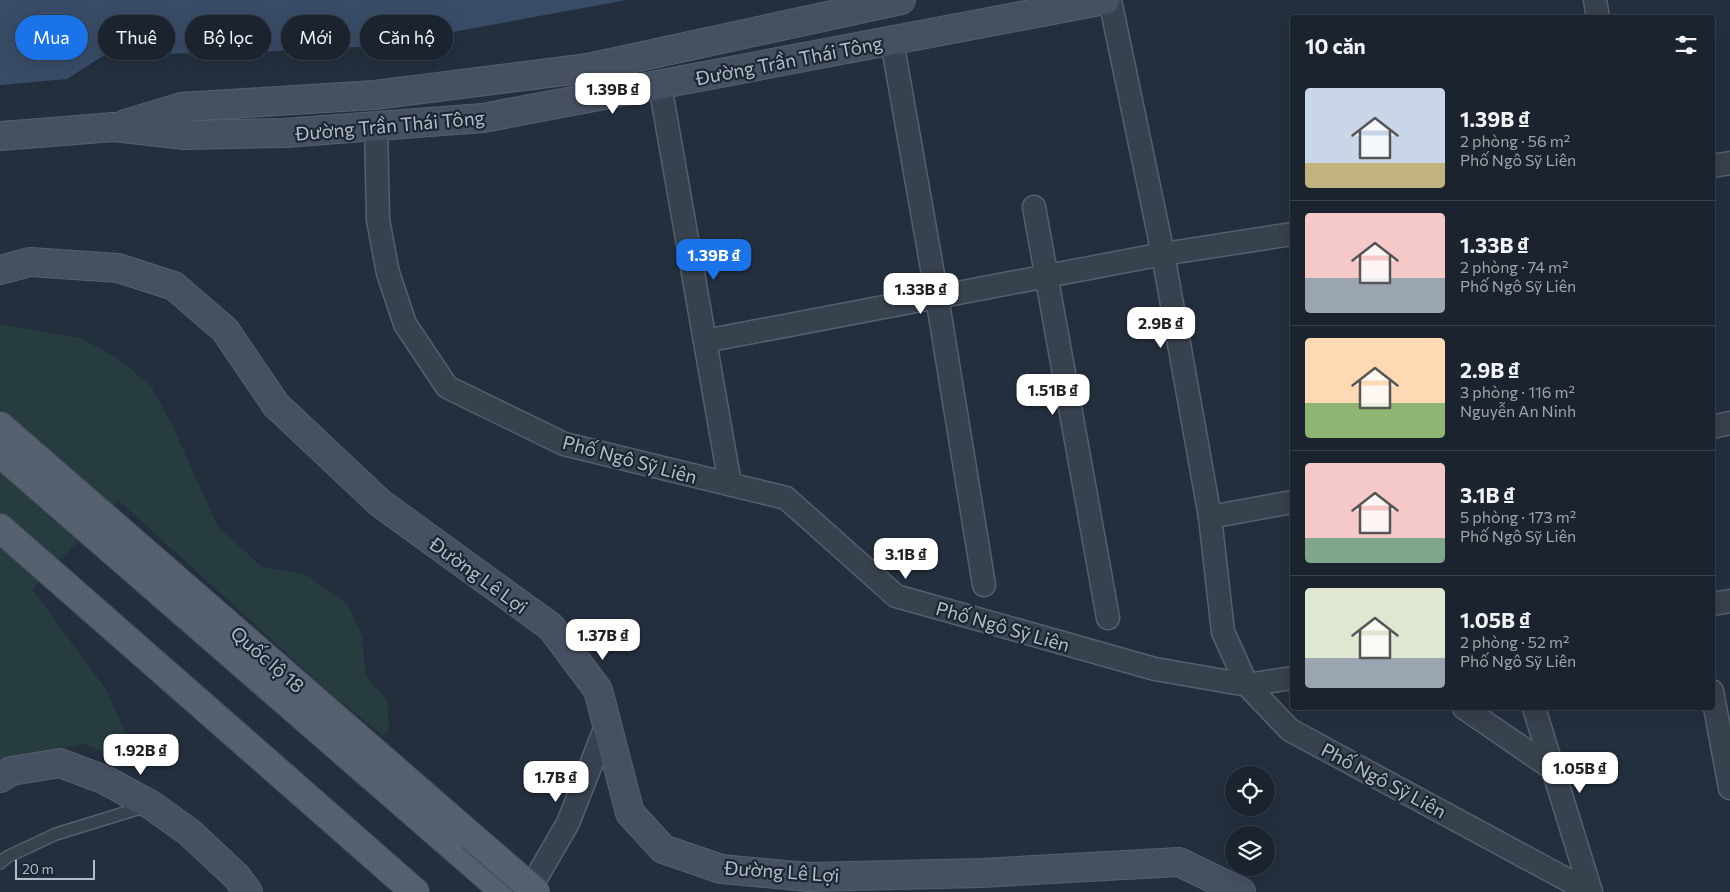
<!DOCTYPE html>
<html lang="vi">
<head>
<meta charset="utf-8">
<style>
	:root { --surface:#1b232e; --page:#242b36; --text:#f1f3f6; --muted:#a0a4aa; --line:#39404a; --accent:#1a73e8 }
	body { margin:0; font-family:Commissioner,sans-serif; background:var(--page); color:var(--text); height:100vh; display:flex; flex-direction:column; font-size:19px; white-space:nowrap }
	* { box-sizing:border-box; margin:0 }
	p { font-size:16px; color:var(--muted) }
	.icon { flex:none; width:28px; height:28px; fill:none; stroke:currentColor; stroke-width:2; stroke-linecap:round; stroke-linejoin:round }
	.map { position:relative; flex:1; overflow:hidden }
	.panel { position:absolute; left:1290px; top:15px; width:425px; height:695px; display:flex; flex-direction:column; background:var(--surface); border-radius:5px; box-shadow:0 5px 20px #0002,0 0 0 1px var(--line) }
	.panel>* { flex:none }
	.hud { position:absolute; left:15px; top:15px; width:475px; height:45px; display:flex; gap:10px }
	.buttons { position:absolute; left:1225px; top:766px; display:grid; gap:10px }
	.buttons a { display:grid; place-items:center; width:50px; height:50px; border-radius:50%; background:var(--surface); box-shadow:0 5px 20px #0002,0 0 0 1px var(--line); font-size:25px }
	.scale { position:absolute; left:15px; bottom:12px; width:80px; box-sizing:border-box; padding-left:5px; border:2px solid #b4bcc9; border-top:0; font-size:14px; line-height:18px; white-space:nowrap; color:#b4bcc9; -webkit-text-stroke:4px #1d2633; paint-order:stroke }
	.price { position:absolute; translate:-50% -42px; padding:0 11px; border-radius:10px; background:#fff; color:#222; font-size:16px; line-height:32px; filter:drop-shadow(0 1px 2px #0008) }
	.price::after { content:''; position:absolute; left:50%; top:30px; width:15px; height:11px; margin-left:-8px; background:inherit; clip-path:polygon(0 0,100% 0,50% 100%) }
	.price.on { background:var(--accent); color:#fff }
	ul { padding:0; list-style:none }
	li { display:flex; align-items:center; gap:15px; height:125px; padding:0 15px }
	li+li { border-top:1px solid var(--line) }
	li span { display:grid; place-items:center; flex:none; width:140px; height:100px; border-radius:5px; color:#555 }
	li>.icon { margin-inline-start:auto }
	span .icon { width:60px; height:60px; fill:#fffc; stroke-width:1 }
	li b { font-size:21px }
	h2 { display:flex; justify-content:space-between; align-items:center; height:60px; padding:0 15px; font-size:21px }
	.tag { padding:0 18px; border-radius:22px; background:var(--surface); box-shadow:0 5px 20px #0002,0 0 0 1px var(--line); font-size:18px; line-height:45px }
	.tag.on { background:var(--accent); color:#fff }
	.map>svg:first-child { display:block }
	.green { fill:#263c3f }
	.water { fill:#394c67 }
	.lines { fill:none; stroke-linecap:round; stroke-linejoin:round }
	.lane-casing { stroke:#565f6c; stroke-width:14 }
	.street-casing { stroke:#565f6c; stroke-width:25 }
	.secondary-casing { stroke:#565f6c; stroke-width:30 }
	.primary-casing { stroke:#414a57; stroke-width:30 }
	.lane { stroke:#38414e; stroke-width:11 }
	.street { stroke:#38414e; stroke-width:22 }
	.secondary { stroke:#465061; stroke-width:28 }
	.primary { stroke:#56606e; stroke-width:28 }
	.primary-bridge-casing { stroke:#414a57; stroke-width:30; stroke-linecap:butt }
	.primary-bridge { stroke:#56606e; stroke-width:28 }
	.labels { text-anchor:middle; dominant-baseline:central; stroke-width:4.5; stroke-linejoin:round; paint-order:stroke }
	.street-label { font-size:19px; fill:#b4bcc9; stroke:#1d2633 }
</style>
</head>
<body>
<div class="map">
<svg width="1730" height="892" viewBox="0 0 1730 892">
	<rect width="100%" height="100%" fill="#242f3e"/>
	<!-- green -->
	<polygon class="green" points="0,324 80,338 117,358 151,386 172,425 218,527 262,567 307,575 348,605 362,636 366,676 388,701 389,731 382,735 329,692 118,500 32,589 107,691 134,752 123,759 84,744 33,752 0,760"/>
	<!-- water -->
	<polygon class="water" points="0,0 627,0 376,46 235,53 106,54 67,79 0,85"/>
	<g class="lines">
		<!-- lane casing -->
		<g class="lane-casing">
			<polyline id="lane" points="0,863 7,857 56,834 147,806"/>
		</g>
		<!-- street casing -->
		<g class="street-casing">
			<g id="street">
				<polyline points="1110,0 1163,254 1210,517 1223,632 1247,685 1292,678"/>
				<polyline points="1595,0 1598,18"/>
				<polyline points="892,41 937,297 984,585"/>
				<polyline points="660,85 730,484"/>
				<polyline points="376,126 378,220 388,273 405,324 447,387 564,444 786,498 896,596 1155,669 1247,685 1290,730 1590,892"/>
				<polyline points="1712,166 1730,163"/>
				<polyline points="1034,207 1108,618"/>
				<polyline points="705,341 1163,254 1292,234"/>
				<polyline points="1712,427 1730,423"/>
				<polyline points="1210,517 1292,502"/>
				<polyline points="1712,604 1730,601"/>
				<polyline points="1712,691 1730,788"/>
				<polyline points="1464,708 1553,769"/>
				<polyline points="1534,708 1591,892"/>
				<polyline points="528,892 568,823 607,724"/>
			</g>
		</g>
		<!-- secondary casing -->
		<g class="secondary-casing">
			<g id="secondary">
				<polyline points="125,124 181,107 375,95 588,68 901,0"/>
				<polyline points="0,136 114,127 185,135 285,133 483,118 1105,0"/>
				<polyline points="0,270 30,262 118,268 174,286 225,330 276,405 380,503 551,627 598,690 630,813 663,849 721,869 808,877 982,873 1179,862 1241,892"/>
				<polyline points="0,778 11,771 60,763 105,780 151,805 189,832 237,877 248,892"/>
			</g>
		</g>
		<!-- primary casing -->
		<g class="primary-casing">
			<g id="primary">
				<polyline points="0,426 471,836"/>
				<polyline points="0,453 505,892"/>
				<polyline points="0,528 415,892"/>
			</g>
		</g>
		<!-- lane -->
		<use href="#lane" class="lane"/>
		<!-- street -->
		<use href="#street" class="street"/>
		<!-- secondary -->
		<use href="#secondary" class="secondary"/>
		<!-- primary -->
		<use href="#primary" class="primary"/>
		<!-- primary-bridge casing -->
		<g class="primary-bridge-casing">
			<polyline id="primary-bridge" points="471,836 536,892"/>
		</g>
		<!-- primary-bridge -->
		<use href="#primary-bridge" class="primary-bridge"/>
	</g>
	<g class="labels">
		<!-- street labels -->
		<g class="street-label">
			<text transform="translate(789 60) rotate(-11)">Đường Trần Thái Tông</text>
			<text transform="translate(390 125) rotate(-5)">Đường Trần Thái Tông</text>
			<text transform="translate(630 459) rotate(15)">Phố Ngô Sỹ Liên</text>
			<text transform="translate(479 575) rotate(36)">Đường Lê Lợi</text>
			<text transform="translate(1003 626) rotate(16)">Phố Ngô Sỹ Liên</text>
			<text transform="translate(268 659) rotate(41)">Quốc lộ 18</text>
			<text transform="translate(1384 780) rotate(28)">Phố Ngô Sỹ Liên</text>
			<text transform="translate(782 871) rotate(4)">Đường Lê Lợi</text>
		</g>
	</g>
</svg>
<div class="buttons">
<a><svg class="icon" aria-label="locate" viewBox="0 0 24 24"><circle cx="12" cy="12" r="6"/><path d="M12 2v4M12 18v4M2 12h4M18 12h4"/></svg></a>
<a><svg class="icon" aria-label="layers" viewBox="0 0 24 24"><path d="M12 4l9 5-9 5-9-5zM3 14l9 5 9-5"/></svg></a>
</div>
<div class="scale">20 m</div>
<b class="price" style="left:613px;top:115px">1.39B ₫</b>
<b class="price on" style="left:714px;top:281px">1.39B ₫</b>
<b class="price" style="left:921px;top:315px">1.33B ₫</b>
<b class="price" style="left:1161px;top:349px">2.9B ₫</b>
<b class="price" style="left:1053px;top:416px">1.51B ₫</b>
<b class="price" style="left:906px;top:580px">3.1B ₫</b>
<b class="price" style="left:603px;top:661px">1.37B ₫</b>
<b class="price" style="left:141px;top:776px">1.92B ₫</b>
<b class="price" style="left:1580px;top:794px">1.05B ₫</b>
<b class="price" style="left:556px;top:803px">1.7B ₫</b>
<div class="hud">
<a class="tag on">Mua</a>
<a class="tag">Thuê</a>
<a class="tag">Bộ lọc</a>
<a class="tag">Mới</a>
<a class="tag">Căn hộ</a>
</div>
<section class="panel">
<h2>10 căn<svg class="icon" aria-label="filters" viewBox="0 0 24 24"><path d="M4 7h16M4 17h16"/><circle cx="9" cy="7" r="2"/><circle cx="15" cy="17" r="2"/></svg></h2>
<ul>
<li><span style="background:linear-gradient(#c9d6e8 75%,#c2b280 0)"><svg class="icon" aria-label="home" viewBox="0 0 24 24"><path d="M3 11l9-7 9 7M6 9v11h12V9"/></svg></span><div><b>1.39B ₫</b><p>2 phòng · 56 m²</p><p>Phố Ngô Sỹ Liên</p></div></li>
<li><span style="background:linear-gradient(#f6c9c9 65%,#9aa5b1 0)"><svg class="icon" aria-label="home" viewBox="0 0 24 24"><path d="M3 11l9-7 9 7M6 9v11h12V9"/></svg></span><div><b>1.33B ₫</b><p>2 phòng · 74 m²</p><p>Phố Ngô Sỹ Liên</p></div></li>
<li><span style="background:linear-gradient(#ffd9b3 65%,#8fb573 0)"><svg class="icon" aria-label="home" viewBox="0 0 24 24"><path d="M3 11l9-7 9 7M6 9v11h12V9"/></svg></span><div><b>2.9B ₫</b><p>3 phòng · 116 m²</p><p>Nguyễn An Ninh</p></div></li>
<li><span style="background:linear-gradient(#f6c9c9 75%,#7fa58c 0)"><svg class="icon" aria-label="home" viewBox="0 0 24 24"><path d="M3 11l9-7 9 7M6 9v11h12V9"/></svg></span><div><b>3.1B ₫</b><p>5 phòng · 173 m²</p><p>Phố Ngô Sỹ Liên</p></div></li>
<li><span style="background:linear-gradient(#dfe7d0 70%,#9aa5b1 0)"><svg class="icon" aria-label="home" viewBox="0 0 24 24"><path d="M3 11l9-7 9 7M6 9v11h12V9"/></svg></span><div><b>1.05B ₫</b><p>2 phòng · 52 m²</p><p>Phố Ngô Sỹ Liên</p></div></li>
</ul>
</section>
</div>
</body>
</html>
